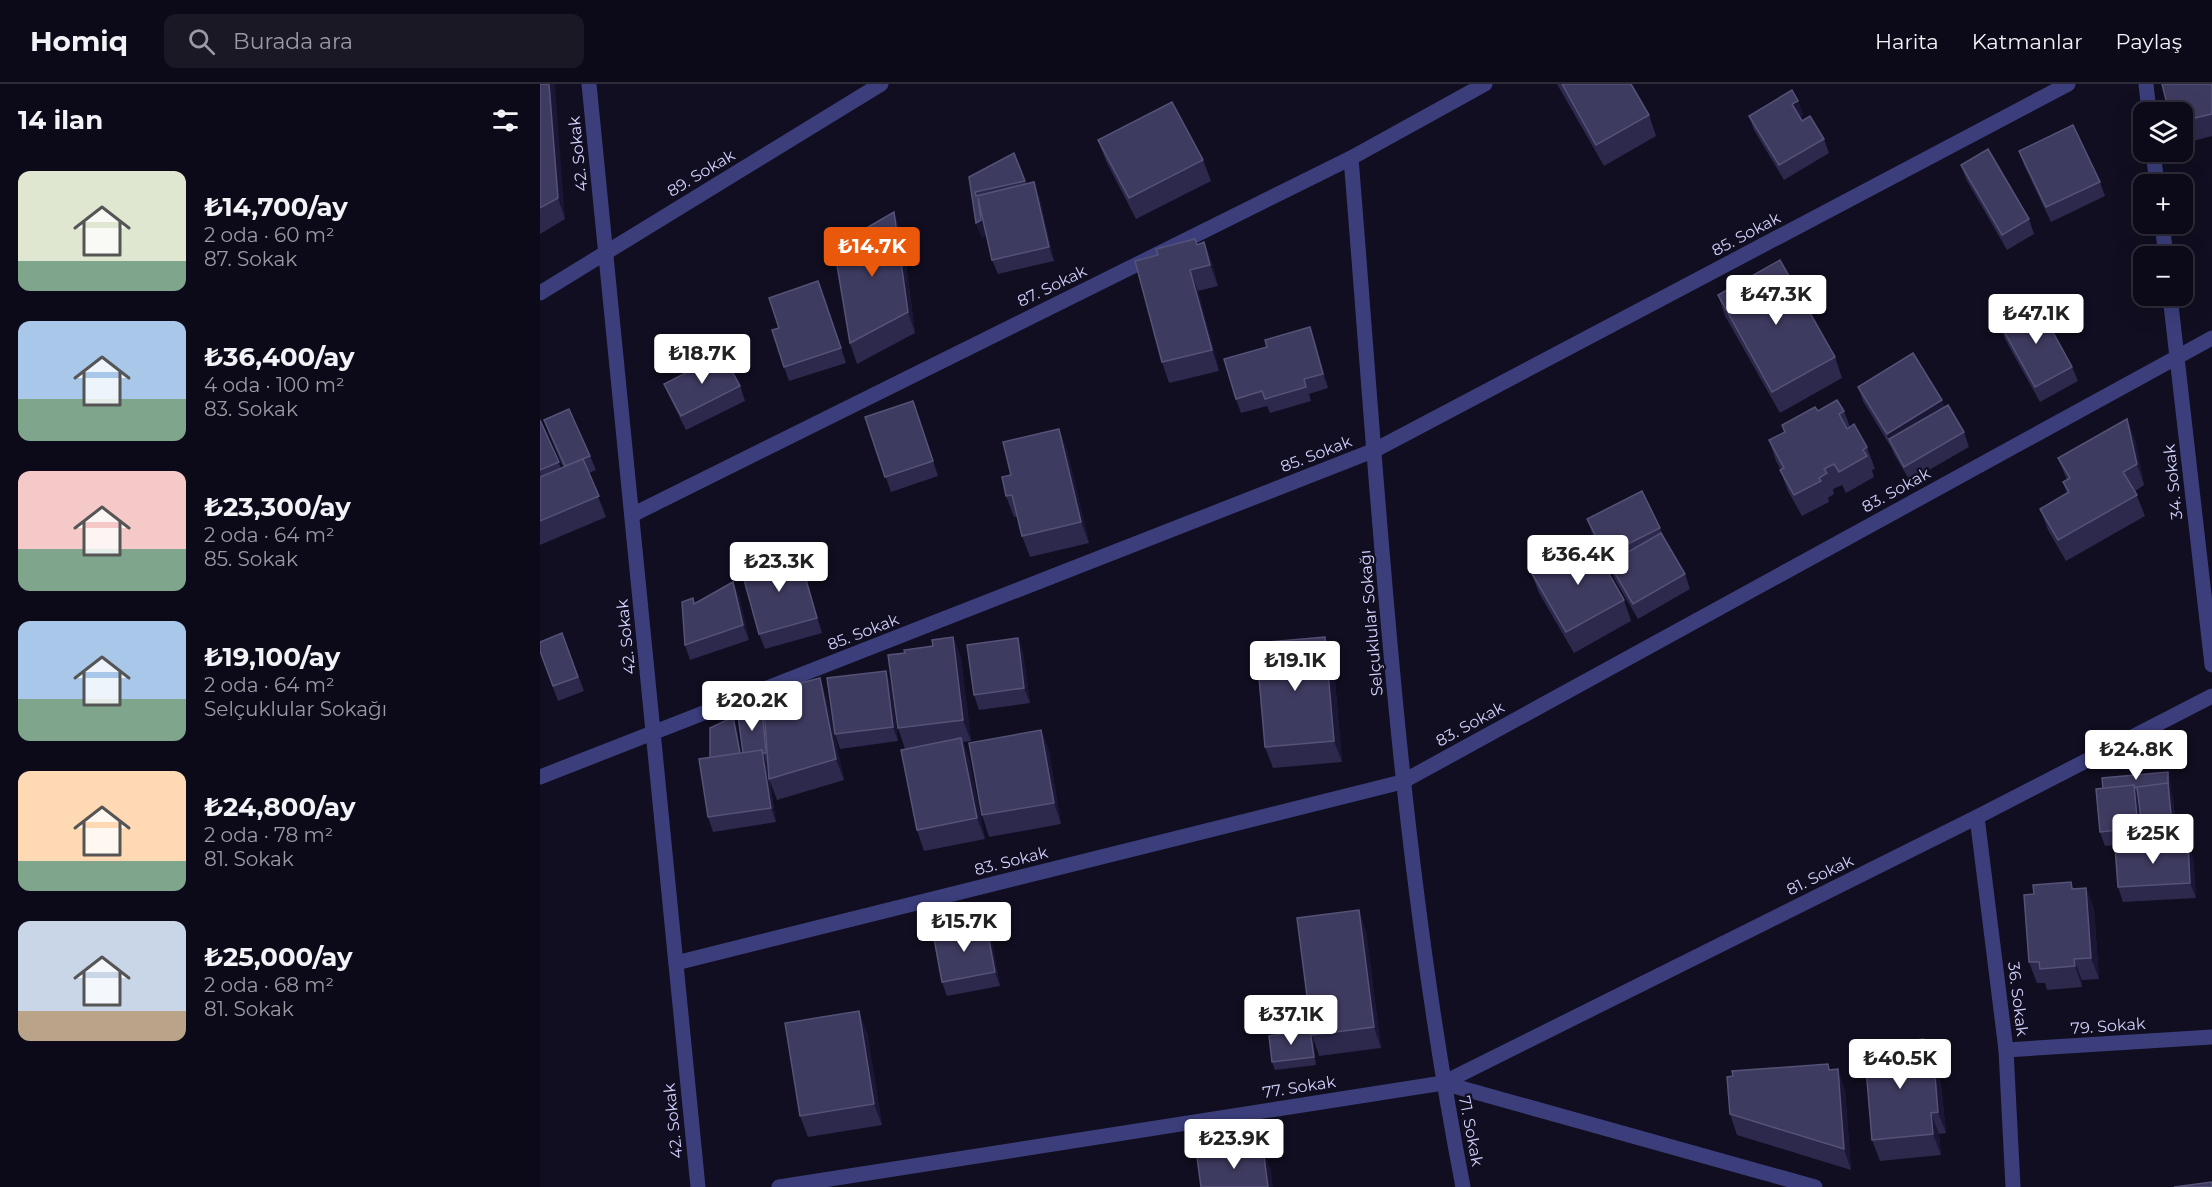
<!DOCTYPE html>
<html lang="tr">
<head>
<meta charset="utf-8">
<style>
	:root { --surface:#0c0a18; --page:#1a1825; --text:#f1f3f6; --muted:#9a9aa2; --line:#2c2b37; --accent:#ea580c }
	body { margin:0; font-family:Montserrat,sans-serif; background:var(--page); color:var(--text); height:100vh; display:flex; flex-direction:column; font-size:22px; white-space:nowrap }
	* { box-sizing:border-box; margin:0 }
	p { font-size:20px; color:var(--muted) }
	.icon { flex:none; width:33px; height:33px; fill:none; stroke:currentColor; stroke-width:2; stroke-linecap:round; stroke-linejoin:round }
	.map { position:relative; flex:1; overflow:hidden }
	.sheet { display:flex; flex-direction:column; background:var(--surface); width:540px }
	.sheet>* { flex:none }
	.tools { position:absolute; left:1593px; top:18px; display:grid; gap:12px }
	.tools a { display:grid; place-items:center; width:60px; height:60px; border-radius:12px; background:var(--surface); box-shadow:0 6px 24px #0002,0 0 0 2px var(--line); font-size:30px }
	.price { position:absolute; translate:-50% -51px; padding:0 14px; border-radius:6px; background:#fff; color:#222; font-size:20px; line-height:39px; filter:drop-shadow(0 2px 3px #0008) }
	.price::after { content:''; position:absolute; left:50%; top:36px; width:18px; height:14px; margin-left:-9px; background:inherit; clip-path:polygon(0 0,100% 0,50% 100%) }
	.price.selected { background:var(--accent); color:#fff }
	ul { padding:0; list-style:none }
	li { display:flex; align-items:center; gap:18px; height:150px; padding:0 18px }
	li span { display:grid; place-items:center; flex:none; width:168px; height:120px; border-radius:12px; color:#555 }
	li>.icon { margin-inline-start:auto }
	span .icon { width:72px; height:72px; fill:#fffc; stroke-width:1 }
	li b { font-size:26px }
	h2 { display:flex; justify-content:space-between; align-items:center; height:72px; padding:0 18px; font-size:26px }
	header { display:flex; align-items:center; gap:36px; box-sizing:border-box; height:84px; padding:0 30px; background:var(--surface); border-bottom:2px solid var(--line) }
	header strong { font-size:28px }
	nav { display:flex; gap:33px; margin-inline-start:auto; font-size:21px }
	.search { width:420px; height:54px; background:var(--page); display:flex; align-items:center; gap:15px; box-sizing:border-box; padding:0 21px; border-radius:12px; color:var(--muted); font-size:22px }
	main { display:flex; flex:1; min-height:0 }
	.map>svg:first-child { display:block }
	.lines { fill:none; stroke-linecap:round; stroke-linejoin:round }
	.minor { stroke:#3c3e7c; stroke-width:15 }
	.wall { fill:#2c294d }
	.shaded-wall { fill:#1a1633 }
	.building { fill:#3e3b60; stroke:#555278; stroke-width:1.5 }
	.labels { text-anchor:middle; dominant-baseline:central; stroke-width:4.5; stroke-linejoin:round; paint-order:stroke }
	.street-label { font-size:16px; fill:#d2d0fc; stroke:#100e20 }
</style>
</head>
<body>
<header>
<strong>Homiq</strong>
<div class="search"><svg class="icon" aria-label="search" viewBox="0 0 24 24"><circle cx="10" cy="10" r="6"/><path d="M15 15l6 6"/></svg>Burada ara</div>
<nav><a>Harita</a><a>Katmanlar</a><a>Paylaş</a></nav>
</header>
<main>
<section class="sheet">
<h2>14 ilan<svg class="icon" aria-label="filters" viewBox="0 0 24 24"><path d="M4 7h16M4 17h16"/><circle cx="9" cy="7" r="2"/><circle cx="15" cy="17" r="2"/></svg></h2>
<ul>
<li><span style="background:linear-gradient(#dfe7d0 75%,#7fa58c 0)"><svg class="icon" aria-label="home" viewBox="0 0 24 24"><path d="M3 11l9-7 9 7M6 9v11h12V9"/></svg></span><div><b>₺14,700/ay</b><p>2 oda · 60 m²</p><p>87. Sokak</p></div></li>
<li><span style="background:linear-gradient(#a9c7e8 65%,#7fa58c 0)"><svg class="icon" aria-label="home" viewBox="0 0 24 24"><path d="M3 11l9-7 9 7M6 9v11h12V9"/></svg></span><div><b>₺36,400/ay</b><p>4 oda · 100 m²</p><p>83. Sokak</p></div></li>
<li><span style="background:linear-gradient(#f6c9c9 65%,#7fa58c 0)"><svg class="icon" aria-label="home" viewBox="0 0 24 24"><path d="M3 11l9-7 9 7M6 9v11h12V9"/></svg></span><div><b>₺23,300/ay</b><p>2 oda · 64 m²</p><p>85. Sokak</p></div></li>
<li><span style="background:linear-gradient(#a9c7e8 65%,#7fa58c 0)"><svg class="icon" aria-label="home" viewBox="0 0 24 24"><path d="M3 11l9-7 9 7M6 9v11h12V9"/></svg></span><div><b>₺19,100/ay</b><p>2 oda · 64 m²</p><p>Selçuklular Sokağı</p></div></li>
<li><span style="background:linear-gradient(#ffd9b3 75%,#7fa58c 0)"><svg class="icon" aria-label="home" viewBox="0 0 24 24"><path d="M3 11l9-7 9 7M6 9v11h12V9"/></svg></span><div><b>₺24,800/ay</b><p>2 oda · 78 m²</p><p>81. Sokak</p></div></li>
<li><span style="background:linear-gradient(#c9d6e8 75%,#b9a48a 0)"><svg class="icon" aria-label="home" viewBox="0 0 24 24"><path d="M3 11l9-7 9 7M6 9v11h12V9"/></svg></span><div><b>₺25,000/ay</b><p>2 oda · 68 m²</p><p>81. Sokak</p></div></li>
</ul>
</section>
<div class="map">
<svg width="1672" height="1103" viewBox="0 0 1672 1103">
	<rect width="100%" height="100%" fill="#100e20"/>
	<g class="lines">
		<!-- minor -->
		<g class="minor">
			<polyline points="49,0 158,1103"/>
			<polyline points="1606,0 1609,28"/>
			<polyline points="1613,68 1617,100"/>
			<path d="M811 74C839 418 857 764 923 1103"/>
			<polyline points="1622,140 1626,172"/>
			<polyline points="0,209 341,0"/>
			<polyline points="1630,212 1672,581"/>
			<polyline points="92,431 811,74 945,0"/>
			<polyline points="0,693 835,366 1528,0"/>
			<polyline points="1437,733 1466,966 1473,1103"/>
			<polyline points="136,879 862,698 1672,254"/>
			<polyline points="1466,966 1672,953"/>
			<polyline points="903,999 1437,733 1672,612"/>
			<polyline points="239,1103 903,999 1275,1103"/>
		</g>
	</g>
	<!-- wall -->
	<g class="wall">
		<polygon points="0,0 25,135 0,150"/>
		<polygon points="1017,0 1091,0 1109,31 1116,52 1064,82"/>
		<polygon points="1672,0 1672,52 1642,60 1642,28"/>
		<polygon points="1258,17 1263,31 1260,33 1262,37 1284,55 1289,69 1244,96 1214,46 1209,32"/>
		<polygon points="558,56 663,76 671,97 596,135 566,77"/>
		<polygon points="1479,67 1560,98 1565,112 1511,138 1484,81"/>
		<polygon points="474,69 486,99 499,112 514,177 458,190 452,176 446,151 442,154 436,139 429,93"/>
		<polygon points="1421,81 1489,135 1494,150 1467,166 1426,95"/>
		<polygon points="362,149 375,249 317,280 310,259"/>
		<polygon points="664,158 672,179 678,202 658,207 679,287 629,299 622,278 657,160"/>
		<polygon points="1178,211 1295,273 1302,294 1240,329 1185,232"/>
		<polygon points="284,212 306,279 249,297 244,283 239,244"/>
		<polygon points="1460,240 1532,283 1538,297 1500,318 1465,255"/>
		<polygon points="775,257 788,304 769,310 771,317 730,329 727,322 701,329 696,315"/>
		<polygon points="124,300 200,302 205,317 146,346 130,314"/>
		<polygon points="1318,303 1405,323 1424,348 1429,363 1370,397 1354,370 1352,365 1323,317"/>
		<polygon points="1278,327 1304,327 1310,343 1327,363 1335,385 1332,386 1334,393 1306,409 1302,401 1293,405 1294,410 1288,414 1289,418 1262,432 1248,407 1240,386 1241,386 1236,377 1229,356 1244,348 1242,341"/>
		<polygon points="378,331 398,392 351,408 325,333"/>
		<polygon points="1587,335 1595,356 1604,401 1595,407 1605,432 1526,477 1508,446 1500,425 1527,409 1523,398 1527,396 1518,374"/>
		<polygon points="0,336 21,384 23,383 9,350 4,336 50,372 56,386 49,389 66,433 0,461"/>
		<polygon points="527,366 549,459 490,473 482,452 477,432 474,433 466,412 471,391"/>
		<polygon points="1047,435 1120,444 1124,454 1145,490 1150,505 1098,535 1074,494 1071,485 1052,449"/>
		<polygon points="258,468 263,483 282,549 225,565 219,550"/>
		<polygon points="991,488 1084,516 1091,537 1034,569 999,509"/>
		<polygon points="199,512 209,556 150,576 145,561 153,514 155,519"/>
		<polygon points="22,549 44,607 18,617 0,568"/>
		<polygon points="413,553 421,574 431,657 423,658 429,675 445,755 384,767 377,746 365,665 358,644 365,569 393,562"/>
		<polygon points="478,554 483,569 490,619 439,626 434,611"/>
		<polygon points="793,574 802,678 733,684 725,663"/>
		<polygon points="346,587 351,601 358,657 300,665 295,650"/>
		<polygon points="287,615 304,696 237,716 230,697 236,738 173,748 168,733 170,674 193,633 196,640 201,669 203,669 222,624 224,630"/>
		<polygon points="501,646 509,667 521,740 449,753 442,731"/>
		<polygon points="1628,688 1630,695 1631,708 1633,714 1637,755 1607,758 1602,745 1604,759 1565,762 1560,748 1563,705"/>
		<polygon points="1653,773 1656,814 1583,818 1578,803"/>
		<polygon points="1531,798 1533,805 1546,804 1554,825 1559,895 1542,896 1542,903 1507,906 1505,899 1497,899 1489,878 1494,810"/>
		<polygon points="446,840 451,854 460,902 407,912 402,898"/>
		<polygon points="826,847 841,964 779,972 773,954 776,981 735,986 732,978 772,951"/>
		<polygon points="327,948 342,1041 268,1053 260,1032"/>
		<polygon points="1392,976 1392,979 1394,979 1401,1000 1406,1049 1399,1050 1401,1071 1340,1077 1332,1056"/>
		<polygon points="1290,986 1305,1006 1311,1086 1197,1051 1190,1030"/>
	</g>
	<!-- shaded-wall -->
	<g class="shaded-wall">
		<polygon points="9,0 15,0 25,135 18,114"/>
		<polygon points="1258,17 1263,31 1258,35 1252,20"/>
		<polygon points="494,98 499,112 514,177 509,163"/>
		<polygon points="438,118 443,129 447,151 442,154 436,139"/>
		<polygon points="354,128 362,149 375,249 368,228"/>
		<polygon points="664,158 672,179 678,202 670,181"/>
		<polygon points="650,186 658,207 679,287 672,266"/>
		<polygon points="770,243 775,257 788,304 783,290"/>
		<polygon points="1402,316 1408,331 1349,356 1347,350"/>
		<polygon points="1587,335 1595,356 1604,401 1597,380"/>
		<polygon points="519,345 527,366 549,459 541,438"/>
		<polygon points="258,468 263,483 282,549 277,534"/>
		<polygon points="193,498 199,512 209,556 203,541"/>
		<polygon points="413,553 421,574 431,657 423,636"/>
		<polygon points="785,553 793,574 802,678 794,657"/>
		<polygon points="478,554 483,569 490,619 484,604"/>
		<polygon points="346,587 351,601 358,657 353,643"/>
		<polygon points="280,594 287,615 304,696 296,675"/>
		<polygon points="222,624 225,632 229,676 226,669"/>
		<polygon points="193,633 196,640 203,679 200,671"/>
		<polygon points="501,646 509,667 521,740 514,719"/>
		<polygon points="421,654 429,675 445,755 437,734"/>
		<polygon points="222,666 227,680 236,738 231,724"/>
		<polygon points="1628,688 1630,695 1631,708 1628,701"/>
		<polygon points="1628,699 1633,714 1637,755 1632,741"/>
		<polygon points="1594,701 1599,716 1604,759 1598,744"/>
		<polygon points="1648,758 1653,773 1656,814 1650,799"/>
		<polygon points="1546,804 1554,825 1559,895 1551,874"/>
		<polygon points="819,826 826,847 841,964 834,943"/>
		<polygon points="446,840 451,854 460,902 455,888"/>
		<polygon points="1534,875 1542,896 1542,903 1535,882"/>
		<polygon points="319,927 327,948 342,1041 334,1020"/>
		<polygon points="770,946 773,954 776,981 774,973"/>
		<polygon points="1384,955 1392,976 1394,1001 1386,980"/>
		<polygon points="1394,979 1401,1000 1406,1049 1398,1028"/>
		<polygon points="1298,985 1305,1006 1311,1086 1304,1065"/>
		<polygon points="1391,1029 1399,1050 1401,1071 1393,1050"/>
		<polygon points="723,1065 731,1086 733,1103 728,1103"/>
	</g>
	<!-- building -->
	<g class="building">
		<polygon points="0,0 9,0 18,114 0,124"/>
		<polygon points="1022,0 1091,0 1109,31 1056,61"/>
		<polygon points="1622,0 1672,0 1672,30 1642,37 1642,28 1629,28"/>
		<polygon points="1252,6 1258,17 1252,20 1262,37 1270,32 1284,55 1239,81 1209,32"/>
		<polygon points="632,18 663,76 589,114 558,56"/>
		<polygon points="1533,41 1560,98 1506,123 1479,67"/>
		<polygon points="1448,65 1489,135 1462,151 1421,81"/>
		<polygon points="474,69 485,97 435,108 436,112 494,98 509,163 452,176 438,114 441,136 436,139 429,93"/>
		<polygon points="354,128 368,228 310,259 294,163"/>
		<polygon points="655,155 657,161 664,158 670,181 650,186 672,266 622,278 595,177 618,171 616,165"/>
		<polygon points="1240,176 1295,273 1232,308 1178,211"/>
		<polygon points="278,197 301,264 244,283 232,246 239,244 229,214"/>
		<polygon points="1497,219 1532,283 1495,303 1460,240"/>
		<polygon points="770,243 783,290 764,295 766,303 725,315 722,307 696,315 684,275 727,263 725,256"/>
		<polygon points="1373,269 1402,316 1347,350 1318,303"/>
		<polygon points="183,270 200,302 141,332 124,300"/>
		<polygon points="1297,316 1304,327 1299,330 1307,345 1314,340 1327,363 1323,366 1327,372 1299,388 1294,380 1284,385 1287,389 1279,394 1281,397 1254,411 1240,386 1244,384 1229,356 1245,348 1242,341 1275,323 1278,327"/>
		<polygon points="373,317 393,377 345,393 325,333"/>
		<polygon points="1408,321 1424,348 1364,383 1349,355"/>
		<polygon points="29,325 50,372 25,382 4,336"/>
		<polygon points="1587,335 1597,380 1583,388 1597,411 1518,456 1500,425 1529,408 1523,398 1530,394 1518,374"/>
		<polygon points="0,336 19,378 0,386"/>
		<polygon points="519,345 541,438 482,452 472,411 466,412 462,393 471,391 463,358"/>
		<polygon points="43,375 59,412 0,437 0,393"/>
		<polygon points="1102,407 1120,444 1066,471 1047,435"/>
		<polygon points="1121,449 1145,490 1093,520 1069,479"/>
		<polygon points="1049,455 1084,516 1026,548 991,488"/>
		<polygon points="258,468 277,534 219,550 201,485"/>
		<polygon points="193,498 203,541 145,561 142,518 153,514 154,520"/>
		<polygon points="22,549 38,593 13,602 0,567 0,558"/>
		<polygon points="413,553 423,636 358,644 348,571 365,569 364,566 393,562 392,556"/>
		<polygon points="785,553 794,657 725,663 716,559"/>
		<polygon points="478,554 484,604 434,611 427,561"/>
		<polygon points="346,587 353,643 295,650 287,594"/>
		<polygon points="280,594 296,675 229,695 223,609"/>
		<polygon points="222,624 226,669 223,669 222,666 203,669 198,632"/>
		<polygon points="193,633 200,669 170,674 170,644"/>
		<polygon points="501,646 514,719 442,731 429,659"/>
		<polygon points="421,654 437,734 377,746 361,666"/>
		<polygon points="222,666 231,724 168,733 159,675"/>
		<polygon points="1628,688 1628,701 1628,699 1595,704 1594,701 1563,705 1562,694"/>
		<polygon points="1628,699 1632,741 1602,744 1597,703"/>
		<polygon points="1594,701 1598,744 1560,748 1556,705"/>
		<polygon points="1648,758 1650,799 1578,803 1575,763"/>
		<polygon points="1531,798 1532,805 1546,804 1551,874 1534,875 1535,882 1500,885 1499,878 1489,878 1484,811 1494,810 1493,801"/>
		<polygon points="819,826 834,943 772,951 757,834"/>
		<polygon points="446,840 455,888 402,898 393,849"/>
		<polygon points="319,927 334,1020 260,1032 245,939"/>
		<polygon points="770,946 774,973 732,978 729,952"/>
		<polygon points="1384,955 1386,980 1394,979 1398,1028 1391,1029 1393,1050 1332,1056 1324,961"/>
		<polygon points="1288,980 1289,986 1298,985 1304,1065 1190,1030 1187,993 1193,992 1192,987"/>
		<polygon points="723,1065 728,1103 661,1103 657,1073"/>
		<polygon points="1672,1098 1672,1103 1634,1103"/>
	</g>
	<g class="labels">
		<!-- street labels -->
		<g class="street-label">
			<text transform="translate(38 70) rotate(-96)">42. Sokak</text>
			<text transform="translate(161 89) rotate(-31)">89. Sokak</text>
			<text transform="translate(1206 150) rotate(-28)">85. Sokak</text>
			<text transform="translate(512 202) rotate(-26)">87. Sokak</text>
			<text transform="translate(776 370) rotate(-21)">85. Sokak</text>
			<text transform="translate(1633 398) rotate(-96)">34. Sokak</text>
			<text transform="translate(1356 406) rotate(-29)">83. Sokak</text>
			<text transform="translate(831 539) rotate(-95)">Selçuklular Sokağı</text>
			<text transform="translate(323 548) rotate(-21)">85. Sokak</text>
			<text transform="translate(86 553) rotate(-96)">42. Sokak</text>
			<text transform="translate(930 640) rotate(-29)">83. Sokak</text>
			<text transform="translate(471 777) rotate(-14)">83. Sokak</text>
			<text transform="translate(1280 791) rotate(-26)">81. Sokak</text>
			<text transform="translate(1478 915) rotate(83)">36. Sokak</text>
			<text transform="translate(1568 942) rotate(-4)">79. Sokak</text>
			<text transform="translate(759 1003) rotate(-9)">77. Sokak</text>
			<text transform="translate(133 1037) rotate(-96)">42. Sokak</text>
			<text transform="translate(931 1047) rotate(79)">71. Sokak</text>
		</g>
	</g>
</svg>
<div class="tools">
<a><svg class="icon" aria-label="layers" viewBox="0 0 24 24"><path d="M12 4l9 5-9 5-9-5zM3 14l9 5 9-5"/></svg></a>
<a>+</a>
<a>−</a>
</div>
<b class="price selected" style="left:332px;top:194px">₺14.7K</b>
<b class="price" style="left:1236px;top:242px">₺47.3K</b>
<b class="price" style="left:1496px;top:261px">₺47.1K</b>
<b class="price" style="left:162px;top:301px">₺18.7K</b>
<b class="price" style="left:1038px;top:502px">₺36.4K</b>
<b class="price" style="left:239px;top:509px">₺23.3K</b>
<b class="price" style="left:755px;top:608px">₺19.1K</b>
<b class="price" style="left:212px;top:648px">₺20.2K</b>
<b class="price" style="left:1596px;top:697px">₺24.8K</b>
<b class="price" style="left:1613px;top:781px">₺25K</b>
<b class="price" style="left:424px;top:869px">₺15.7K</b>
<b class="price" style="left:751px;top:962px">₺37.1K</b>
<b class="price" style="left:1360px;top:1006px">₺40.5K</b>
<b class="price" style="left:694px;top:1086px">₺23.9K</b>
</div>
</main>
</body>
</html>
